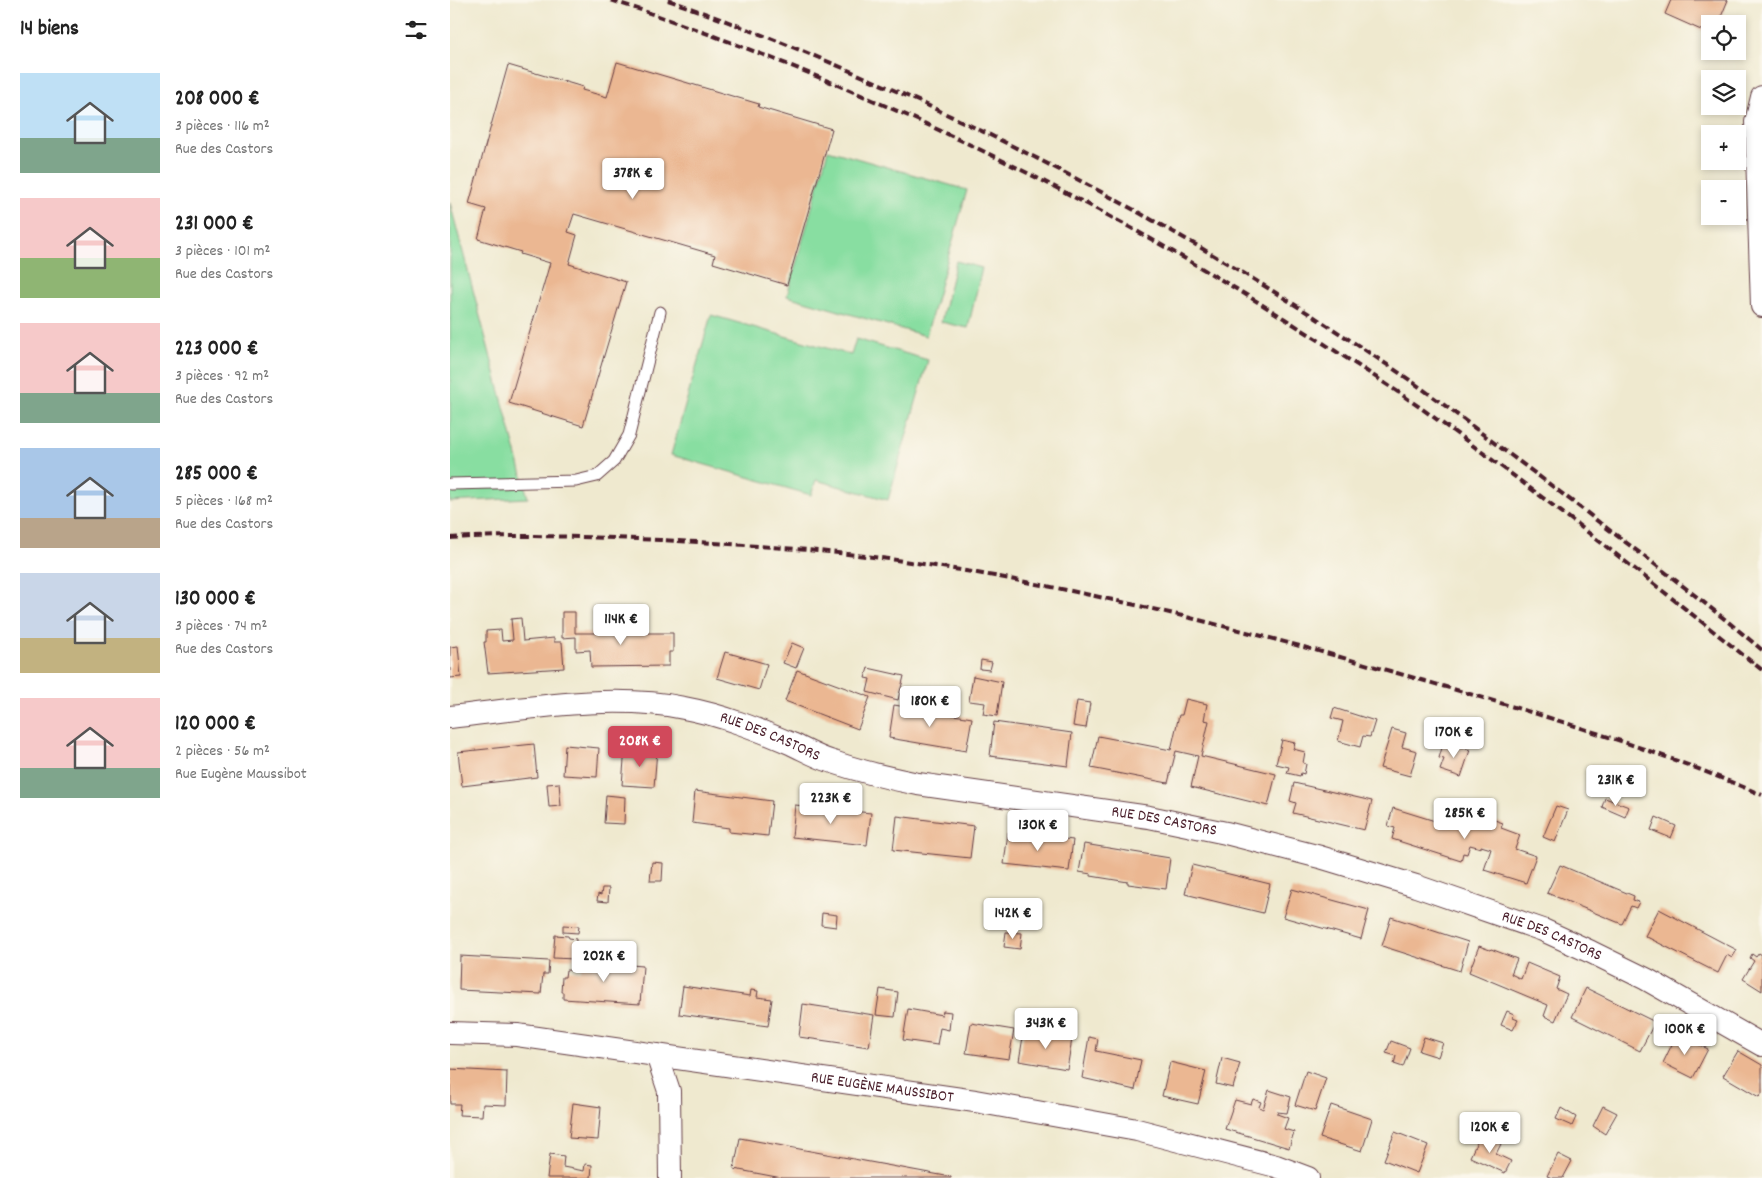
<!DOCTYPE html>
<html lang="fr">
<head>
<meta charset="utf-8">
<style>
	:root { --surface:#fff; --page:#f6f6f6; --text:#222; --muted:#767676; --accent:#d1495b }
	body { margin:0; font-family:Dekko,sans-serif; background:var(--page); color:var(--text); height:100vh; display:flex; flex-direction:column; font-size:19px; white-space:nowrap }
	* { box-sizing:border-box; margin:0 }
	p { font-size:16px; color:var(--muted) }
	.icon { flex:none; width:28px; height:28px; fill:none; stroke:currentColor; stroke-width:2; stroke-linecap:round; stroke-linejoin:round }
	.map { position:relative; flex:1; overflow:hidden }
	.panel { display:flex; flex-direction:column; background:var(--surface); width:450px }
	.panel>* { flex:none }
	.fabs { position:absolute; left:1251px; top:15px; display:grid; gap:10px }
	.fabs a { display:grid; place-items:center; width:45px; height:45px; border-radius:0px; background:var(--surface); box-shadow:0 2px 8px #0003; font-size:25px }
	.price { position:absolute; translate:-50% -42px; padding:0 11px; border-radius:5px; background:#fff; color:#222; font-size:16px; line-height:32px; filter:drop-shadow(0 1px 2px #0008) }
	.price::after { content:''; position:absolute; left:50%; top:30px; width:15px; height:11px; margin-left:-8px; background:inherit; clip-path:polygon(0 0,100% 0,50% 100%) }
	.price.active { background:var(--accent); color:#fff }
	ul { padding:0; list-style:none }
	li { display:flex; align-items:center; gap:15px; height:125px; padding:0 20px }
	li span { display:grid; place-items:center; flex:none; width:140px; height:100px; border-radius:0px; color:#555 }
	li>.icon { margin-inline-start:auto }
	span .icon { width:60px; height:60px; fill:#fffc; stroke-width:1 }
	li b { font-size:21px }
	h2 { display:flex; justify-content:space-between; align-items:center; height:60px; padding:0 20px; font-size:21px }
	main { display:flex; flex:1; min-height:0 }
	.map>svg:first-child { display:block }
	.green { fill:#88dea1; stroke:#697e66 }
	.building { fill:#ebb792 }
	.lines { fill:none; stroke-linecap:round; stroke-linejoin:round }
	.lane-casing { stroke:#633d44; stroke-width:13 }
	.street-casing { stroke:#633d44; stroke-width:24 }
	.lane { stroke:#fff; stroke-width:11 }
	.street { stroke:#fff; stroke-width:22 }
	.rail { stroke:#4a1f2b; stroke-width:4; stroke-dasharray:8 4; stroke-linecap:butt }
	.labels { text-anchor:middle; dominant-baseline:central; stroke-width:4; stroke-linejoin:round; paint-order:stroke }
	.street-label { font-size:16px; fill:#4a1f2b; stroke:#fbf7ec }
</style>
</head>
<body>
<main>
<section class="panel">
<h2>14 biens<svg class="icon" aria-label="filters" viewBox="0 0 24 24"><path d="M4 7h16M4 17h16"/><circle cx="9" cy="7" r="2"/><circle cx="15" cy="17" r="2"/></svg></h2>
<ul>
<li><span style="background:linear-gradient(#bfe0f5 65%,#7fa58c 0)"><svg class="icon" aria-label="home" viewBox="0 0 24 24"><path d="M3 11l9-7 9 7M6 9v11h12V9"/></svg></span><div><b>208 000 €</b><p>3 pièces · 116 m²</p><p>Rue des Castors</p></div></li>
<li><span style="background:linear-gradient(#f6c9c9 60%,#8fb573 0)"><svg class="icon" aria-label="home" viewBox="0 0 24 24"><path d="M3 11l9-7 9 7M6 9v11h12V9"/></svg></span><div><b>231 000 €</b><p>3 pièces · 101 m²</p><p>Rue des Castors</p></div></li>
<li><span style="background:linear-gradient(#f6c9c9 70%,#7fa58c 0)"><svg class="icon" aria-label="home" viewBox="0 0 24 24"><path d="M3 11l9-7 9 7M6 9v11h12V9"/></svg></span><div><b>223 000 €</b><p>3 pièces · 92 m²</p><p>Rue des Castors</p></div></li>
<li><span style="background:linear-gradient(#a9c7e8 70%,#b9a48a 0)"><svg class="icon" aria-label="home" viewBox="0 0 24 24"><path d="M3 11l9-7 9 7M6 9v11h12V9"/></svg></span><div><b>285 000 €</b><p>5 pièces · 168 m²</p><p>Rue des Castors</p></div></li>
<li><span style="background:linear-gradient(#c9d6e8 65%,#c2b280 0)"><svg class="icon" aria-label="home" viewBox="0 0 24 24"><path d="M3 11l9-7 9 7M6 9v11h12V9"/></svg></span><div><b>130 000 €</b><p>3 pièces · 74 m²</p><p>Rue des Castors</p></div></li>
<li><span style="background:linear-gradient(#f6c9c9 70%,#7fa58c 0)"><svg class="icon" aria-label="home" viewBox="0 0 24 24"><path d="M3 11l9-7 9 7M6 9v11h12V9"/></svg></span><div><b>120 000 €</b><p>2 pièces · 56 m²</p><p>Rue Eugène Maussibot</p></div></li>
</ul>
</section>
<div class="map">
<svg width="1312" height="1178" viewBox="0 0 1312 1178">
	<rect width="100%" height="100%" fill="#fbf7ec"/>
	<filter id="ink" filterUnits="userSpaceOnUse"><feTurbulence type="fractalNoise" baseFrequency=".02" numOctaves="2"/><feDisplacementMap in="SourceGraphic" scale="10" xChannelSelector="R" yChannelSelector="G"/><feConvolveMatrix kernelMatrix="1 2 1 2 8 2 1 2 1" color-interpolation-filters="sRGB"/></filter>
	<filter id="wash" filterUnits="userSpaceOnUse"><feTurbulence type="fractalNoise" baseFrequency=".0096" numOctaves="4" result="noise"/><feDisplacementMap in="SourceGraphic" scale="20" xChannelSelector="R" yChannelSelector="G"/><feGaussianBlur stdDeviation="1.12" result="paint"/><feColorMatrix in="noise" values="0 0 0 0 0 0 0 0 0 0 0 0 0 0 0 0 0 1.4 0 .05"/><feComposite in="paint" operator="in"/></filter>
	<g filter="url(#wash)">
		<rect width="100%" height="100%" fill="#efe9cf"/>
		<!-- green -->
		<g class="green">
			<polygon points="378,150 517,190 476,336 337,296"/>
			<polygon points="0,203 78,498 0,502"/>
			<polygon points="506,261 532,268 518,328 491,322"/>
			<polygon points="261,315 401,355 406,339 478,360 438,500 366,480 361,495 221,455"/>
		</g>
		<g id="blocks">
			<!-- building -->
			<g class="building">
				<polygon points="1221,0 1278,0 1268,24 1260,24 1260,34 1215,14"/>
				<polygon points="167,62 309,104 308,107 382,129 337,285 263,263 265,255 124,214 118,232 127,235 119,264 176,282 133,426 59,403 100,263 70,254 71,252 28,239 36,209 19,204 58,65 133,87 132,90 157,97"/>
				<polygon points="112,612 125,612 125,633 223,633 223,652 219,652 219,666 141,667 140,650 126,651 126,637 112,638"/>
				<polygon points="71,618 73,641 104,638 104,642 112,642 114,668 38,673 34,642 36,642 36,631 51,630 52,641 63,640 61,619"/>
				<polygon points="342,643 354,648 346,668 333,663"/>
				<polygon points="8,646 11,677 0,678 0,647"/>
				<polygon points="275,652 317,664 309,690 267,678"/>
				<polygon points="531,660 542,662 540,670 530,669"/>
				<polygon points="418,668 454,676 448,700 417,692 420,679 415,678"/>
				<polygon points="347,670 420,697 408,729 335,701"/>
				<polygon points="523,676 552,682 547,716 533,714 535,703 519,701"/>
				<polygon points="736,699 757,704 754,720 759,721 751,756 826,774 818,806 741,787 748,756 726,751 718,783 641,768 648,736 721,750 729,715 732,715"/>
				<polygon points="627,701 640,703 636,728 623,726"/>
				<polygon points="444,705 522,718 516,751 439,738"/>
				<polygon points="884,708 925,721 920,737 913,736 910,747 888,741 893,721 881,718"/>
				<polygon points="544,722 622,733 618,766 540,756"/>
				<polygon points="942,729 956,733 952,747 967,751 960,776 930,768"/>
				<polygon points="832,740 845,743 843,749 855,752 853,763 856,764 854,774 851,773 850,776 837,773 839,767 826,764"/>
				<polygon points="994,741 1020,750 1011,777 990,770 994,759 989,758"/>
				<polygon points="84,744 87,777 12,786 8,752"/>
				<polygon points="115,745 149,748 147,777 113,775"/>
				<polygon points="175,748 207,750 204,787 172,785"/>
				<polygon points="109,783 111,806 99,807 97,784"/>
				<polygon points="844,783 922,801 914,830 843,813 846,803 840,801"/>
				<polygon points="245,791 322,801 318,836 279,832 279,828 242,823"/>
				<polygon points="156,795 175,797 174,824 154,823"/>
				<polygon points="1155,798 1179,807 1175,817 1152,807"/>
				<polygon points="345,805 421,813 417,845 342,837"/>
				<polygon points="1106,806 1118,810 1105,842 1093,837"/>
				<polygon points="943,808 985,821 989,808 1020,818 1022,812 1053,823 1051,828 1070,835 1065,849 1086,856 1076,883 1034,870 1041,849 1031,846 1031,848 1020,845 1017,854 1013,853 1011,861 942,839 945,828 938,826"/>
				<polygon points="447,816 524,826 520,858 443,850"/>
				<polygon points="1206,817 1226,826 1221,838 1201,830"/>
				<polygon points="558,832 623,840 619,871 554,864"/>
				<polygon points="634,844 720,858 716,889 678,884 678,882 641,876 641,874 629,872"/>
				<polygon points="202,862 213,863 212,881 200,881"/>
				<polygon points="742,865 820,884 813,913 735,894"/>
				<polygon points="1110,865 1184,896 1183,900 1189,902 1186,908 1181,906 1172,924 1097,893"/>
				<polygon points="152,888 159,888 158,902 147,901 148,894 151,895"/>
				<polygon points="842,889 919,910 911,939 833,917"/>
				<polygon points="1209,909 1287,950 1282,958 1277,955 1268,973 1195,936"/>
				<polygon points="372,913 387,915 386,927 371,925"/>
				<polygon points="941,917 1018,942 1010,971 932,946"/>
				<polygon points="113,925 129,926 128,933 113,932"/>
				<polygon points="556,932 572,933 570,949 554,947"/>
				<polygon points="105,935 118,936 119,938 126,939 125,959 103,958"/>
				<polygon points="1029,946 1040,950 1041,949 1067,959 1061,974 1071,979 1077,963 1110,977 1106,989 1117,994 1105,1021 1094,1016 1098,1005 1019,972"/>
				<polygon points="1309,953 1312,955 1312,991 1293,979 1304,961 1300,958 1302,954 1306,957"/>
				<polygon points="10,956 99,961 98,974 93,974 91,994 9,990"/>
				<polygon points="132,961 193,966 190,1004 113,999 113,992 111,992 112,977 115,977 116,970 131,971"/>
				<polygon points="233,986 300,996 301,990 308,991 307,997 322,999 318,1026 229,1014"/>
				<polygon points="1136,988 1205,1022 1190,1051 1122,1017"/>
				<polygon points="430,989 448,992 445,1017 426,1015"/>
				<polygon points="353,1004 424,1015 419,1047 349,1037"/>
				<polygon points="458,1009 492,1015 493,1011 501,1012 499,1030 490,1028 487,1045 453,1040"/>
				<polygon points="1057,1011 1064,1014 1063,1018 1068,1020 1063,1030 1051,1025"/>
				<polygon points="521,1023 564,1030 559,1059 516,1053"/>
				<polygon points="574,1031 622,1039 617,1069 569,1061"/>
				<polygon points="1227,1034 1258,1049 1243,1078 1213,1063"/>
				<polygon points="639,1037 648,1039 646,1051 691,1060 685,1090 632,1078"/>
				<polygon points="974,1037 993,1043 988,1057 969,1051"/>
				<polygon points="941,1041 960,1048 953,1067 944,1064 946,1056 936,1053"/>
				<polygon points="1288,1051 1312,1065 1312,1093 1309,1097 1273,1076"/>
				<polygon points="772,1058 790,1063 783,1088 766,1084"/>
				<polygon points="720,1062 756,1071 748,1104 712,1096"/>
				<polygon points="0,1069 57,1072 56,1105 33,1104 32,1116 9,1115 10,1104 0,1104"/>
				<polygon points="856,1071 876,1078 865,1111 845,1105"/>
				<polygon points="819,1090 841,1097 837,1113 827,1112 827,1114 838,1118 834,1129 844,1132 839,1148 775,1129 785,1100 801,1104 803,1099 811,1102 809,1107 813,1109"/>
				<polygon points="123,1103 151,1107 148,1140 119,1138"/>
				<polygon points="881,1105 922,1119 912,1151 870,1138"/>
				<polygon points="1153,1106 1167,1113 1155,1134 1143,1126"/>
				<polygon points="1111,1108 1126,1117 1122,1126 1106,1119"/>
				<polygon points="945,1132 978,1145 967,1173 934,1160"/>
				<polygon points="1030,1135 1051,1144 1046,1154 1061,1161 1055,1173 1020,1157"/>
				<polygon points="290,1138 501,1177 501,1178 332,1178 284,1169"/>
				<polygon points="100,1154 114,1156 113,1167 134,1171 135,1164 142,1165 141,1178 97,1178"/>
				<polygon points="1108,1154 1122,1161 1113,1178 1102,1178 1097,1176"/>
			</g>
		</g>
	</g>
	<g filter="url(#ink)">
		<use href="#blocks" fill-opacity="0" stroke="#633d44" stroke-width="1"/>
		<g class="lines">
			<!-- lane casing -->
			<g class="lane-casing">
				<polyline id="lane" points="0,484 126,481 147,476 164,461 179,435 210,312"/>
			</g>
			<!-- street casing -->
			<g class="street-casing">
				<g id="street">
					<polyline points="1312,97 1306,122 1312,306"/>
					<path id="s1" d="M0 717C74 709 161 693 234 708 272 715 307 729 342 744 355 750 367 757 380 761 409 771 438 778 468 784L699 817 776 833 870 857 966 886 1093 930 1141 952 1196 979 1312 1045"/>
					<path id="s2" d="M0 1033 67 1035 525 1101 687 1130 826 1166 858 1178"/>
					<polyline points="207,1055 219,1091 220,1178"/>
				</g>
			</g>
			<!-- lane -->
			<use href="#lane" class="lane"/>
			<!-- street -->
			<use href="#street" class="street"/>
			<!-- rail -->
			<g class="rail">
				<path d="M161 0C400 79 622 185 835 319 873 343 911 367 948 392 1073 479 1193 575 1312 670"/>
				<path d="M218 0C471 89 711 213 933 362 973 388 1010 417 1047 445 1082 471 1116 496 1150 523 1205 564 1260 606 1312 650"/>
				<path d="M0 538C69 534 140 537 210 540 286 544 363 549 439 559 609 583 775 624 940 671 1066 707 1192 743 1312 795"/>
			</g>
		</g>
	</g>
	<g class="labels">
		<!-- street labels -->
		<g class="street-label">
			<text stroke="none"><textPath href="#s1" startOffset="326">RUE DES CASTORS</textPath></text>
			<text stroke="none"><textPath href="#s1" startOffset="731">RUE DES CASTORS</textPath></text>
			<text stroke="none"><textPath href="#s1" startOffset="1136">RUE DES CASTORS</textPath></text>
			<text stroke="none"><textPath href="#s2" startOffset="436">RUE EUGÈNE MAUSSIBOT</textPath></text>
		</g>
	</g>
</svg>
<div class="fabs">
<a><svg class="icon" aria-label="locate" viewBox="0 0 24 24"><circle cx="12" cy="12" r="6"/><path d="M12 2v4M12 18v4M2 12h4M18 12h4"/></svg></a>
<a><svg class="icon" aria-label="layers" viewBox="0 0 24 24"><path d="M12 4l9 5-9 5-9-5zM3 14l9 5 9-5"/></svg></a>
<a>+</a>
<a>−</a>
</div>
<b class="price" style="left:183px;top:200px">378K €</b>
<b class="price" style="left:171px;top:646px">114K €</b>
<b class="price" style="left:480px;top:728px">180K €</b>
<b class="price" style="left:1004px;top:759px">170K €</b>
<b class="price active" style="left:190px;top:768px">208K €</b>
<b class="price" style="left:1166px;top:807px">231K €</b>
<b class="price" style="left:381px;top:825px">223K €</b>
<b class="price" style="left:1015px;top:840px">285K €</b>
<b class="price" style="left:588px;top:852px">130K €</b>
<b class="price" style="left:563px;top:940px">142K €</b>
<b class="price" style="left:154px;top:983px">202K €</b>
<b class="price" style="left:596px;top:1050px">343K €</b>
<b class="price" style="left:1235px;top:1056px">100K €</b>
<b class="price" style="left:1040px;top:1154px">120K €</b>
</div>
</main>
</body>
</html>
